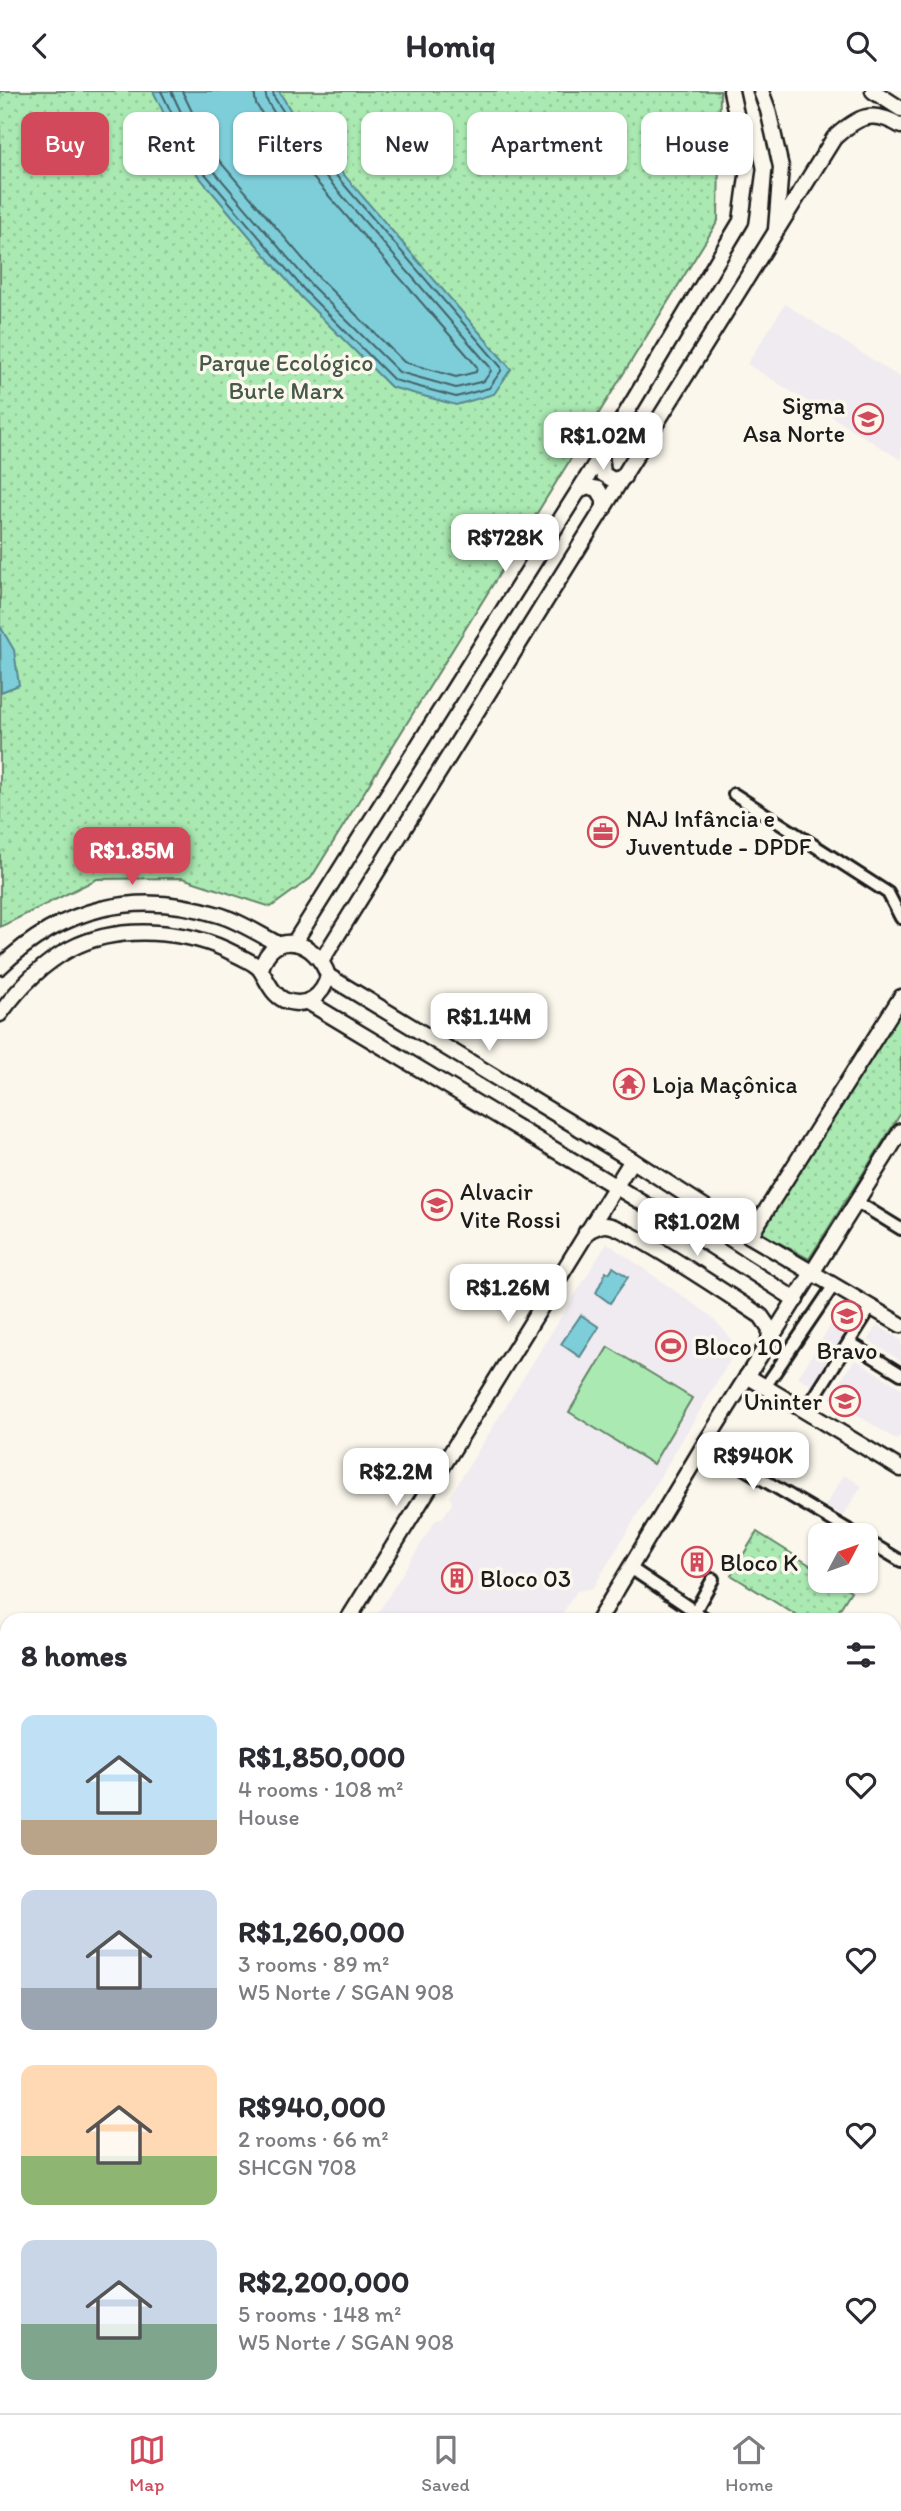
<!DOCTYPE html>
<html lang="en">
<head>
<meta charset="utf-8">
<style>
	:root { --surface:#fff; --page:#f2f2f3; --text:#2b2b33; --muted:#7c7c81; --line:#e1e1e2; --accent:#d1495b }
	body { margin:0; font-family:Itim,sans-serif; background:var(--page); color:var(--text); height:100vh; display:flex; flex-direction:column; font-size:26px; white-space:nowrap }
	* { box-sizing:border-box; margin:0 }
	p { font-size:23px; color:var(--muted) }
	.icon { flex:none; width:38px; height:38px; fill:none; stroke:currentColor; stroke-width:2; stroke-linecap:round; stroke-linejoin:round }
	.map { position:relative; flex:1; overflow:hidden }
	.drawer { position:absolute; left:0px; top:1522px; width:901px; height:800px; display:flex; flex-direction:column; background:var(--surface); border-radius:21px 21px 0 0; box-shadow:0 2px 5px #0004 }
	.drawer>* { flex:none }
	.banner { position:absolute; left:21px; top:21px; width:859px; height:63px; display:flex; gap:14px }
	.needle { width:46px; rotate:49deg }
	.controls { position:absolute; left:808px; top:1432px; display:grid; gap:14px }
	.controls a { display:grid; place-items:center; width:70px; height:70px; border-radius:14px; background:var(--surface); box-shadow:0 2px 5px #0004; font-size:35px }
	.price { position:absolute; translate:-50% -60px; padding:0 16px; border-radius:14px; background:#fff; color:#222; font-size:23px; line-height:46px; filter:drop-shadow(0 2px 4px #0008) }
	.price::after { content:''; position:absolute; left:50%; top:42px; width:21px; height:16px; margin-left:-10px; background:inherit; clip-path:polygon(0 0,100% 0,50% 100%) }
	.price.on { background:var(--accent); color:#fff }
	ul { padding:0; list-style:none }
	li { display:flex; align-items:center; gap:21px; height:175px; padding:0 21px }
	li span { display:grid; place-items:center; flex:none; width:196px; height:140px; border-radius:14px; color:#555 }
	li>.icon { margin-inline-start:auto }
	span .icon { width:84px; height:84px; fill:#fffc; stroke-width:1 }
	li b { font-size:30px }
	h2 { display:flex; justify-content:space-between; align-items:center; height:84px; padding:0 21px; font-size:30px }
	.pill { padding:0 24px; border-radius:14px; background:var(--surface); box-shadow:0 2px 5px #0004; font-size:24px; line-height:63px }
	.pill.on { background:var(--accent); color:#fff }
	header { display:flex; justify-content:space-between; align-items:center; height:91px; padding:0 21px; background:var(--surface); font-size:32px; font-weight:700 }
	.dock { display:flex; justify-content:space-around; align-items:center; height:98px; border-top:2px solid var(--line); background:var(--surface); font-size:19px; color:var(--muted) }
	.dock a { display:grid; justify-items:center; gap:4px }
	.dock .on { color:var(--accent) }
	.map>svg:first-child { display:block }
	.built { fill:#f0ebf0 }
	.grass { fill:url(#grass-dots); stroke:#638367; stroke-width:2 }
	.pitch { fill:#aaeab2; stroke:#638367; stroke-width:2 }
	.water { fill:#7eceda; stroke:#57878e; stroke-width:2 }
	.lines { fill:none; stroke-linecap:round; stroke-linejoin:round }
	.shore { stroke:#436368; stroke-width:2 }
	.street-casing { stroke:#1c1c1c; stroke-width:16 }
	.secondary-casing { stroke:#1c1c1c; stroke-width:19 }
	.primary-casing { stroke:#1c1c1c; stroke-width:21 }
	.street { stroke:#fbf7ec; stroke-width:10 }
	.secondary { stroke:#fbf7ec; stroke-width:14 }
	.primary { stroke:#fbf7ec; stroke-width:16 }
	.labels { text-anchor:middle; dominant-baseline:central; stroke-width:7; stroke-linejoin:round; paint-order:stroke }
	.park-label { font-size:24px; fill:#475a49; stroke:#fbf7ec }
	.poi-label { font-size:24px; fill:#1c1c1c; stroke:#fbf7ec; text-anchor:start }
</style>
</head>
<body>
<header><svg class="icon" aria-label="back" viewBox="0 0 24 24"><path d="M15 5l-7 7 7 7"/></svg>Homiq<svg class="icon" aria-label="search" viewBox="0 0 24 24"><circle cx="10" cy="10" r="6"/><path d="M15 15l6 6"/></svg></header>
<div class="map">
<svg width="901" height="2322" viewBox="0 0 901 2322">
	<defs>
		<pattern id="grass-dots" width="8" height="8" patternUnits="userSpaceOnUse" patternTransform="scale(1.75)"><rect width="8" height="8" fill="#aaeab2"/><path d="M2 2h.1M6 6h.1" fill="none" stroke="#92c898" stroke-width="1.8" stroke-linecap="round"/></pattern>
	</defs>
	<rect width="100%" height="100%" fill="#fbf7ec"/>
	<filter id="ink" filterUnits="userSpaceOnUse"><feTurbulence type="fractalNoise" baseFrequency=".0143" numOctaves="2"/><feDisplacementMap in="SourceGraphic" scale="14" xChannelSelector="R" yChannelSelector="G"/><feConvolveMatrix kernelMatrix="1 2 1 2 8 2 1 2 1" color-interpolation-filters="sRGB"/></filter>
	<g filter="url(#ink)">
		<!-- built -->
		<g class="built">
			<polygon points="785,213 901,287 901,369 747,273"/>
			<polygon points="607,1152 711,1225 729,1245 735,1256 731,1268 593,1497 577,1500 558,1529 373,1530 435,1430 443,1426 452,1413 450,1405"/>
			<polygon points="843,1215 858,1225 813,1295 798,1286"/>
			<polygon points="877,1234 901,1249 901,1270 868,1249"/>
			<polygon points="855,1268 901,1297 901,1342 897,1349 830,1307"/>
			<polygon points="844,1384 862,1395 843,1425 825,1415"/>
			<polygon points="900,1650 901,1686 894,1697 894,1659"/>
			<polygon points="895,1727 901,1730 901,1772 894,1783"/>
			<polygon points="901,1780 901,1818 894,1829 894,1791"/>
			<polygon points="0,2032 7,2038 7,2169 0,2163"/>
			<polygon points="439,2315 611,2315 607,2322 434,2322"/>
		</g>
		<!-- grass -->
		<g class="grass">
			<polygon points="0,0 720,0 718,130 311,787 271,816 182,787 97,788 0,836"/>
			<polygon points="901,918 901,1022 809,1168 761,1142"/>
			<polygon points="757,1441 821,1481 821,1489 834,1489 851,1500 833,1529 804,1529 731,1484"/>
			<polygon points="7,2267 7,2315 42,2315 47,2319 45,2322 0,2322 0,2276"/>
		</g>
		<!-- pitch -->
		<polygon class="pitch" points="608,1256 692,1307 653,1373 569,1321"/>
		<!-- water -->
		<g class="water">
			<polygon points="153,0 279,0 295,27 511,278 494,303 456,314 391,296 301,206 189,74"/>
			<polygon points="0,535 14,559 19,594 1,601"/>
			<polygon points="613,1176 628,1186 610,1212 596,1202 606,1181 609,1182"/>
			<polygon points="581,1224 599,1236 580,1266 561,1253"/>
		</g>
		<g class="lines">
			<!-- shore -->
			<g class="shore">
				<polyline points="161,0 195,71 306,201 394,289 456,306 489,297 501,280 501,276 290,31 274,6 273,0"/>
				<polyline points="171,0 202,66 312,195 399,281 456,297 484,290 491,280 490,276 283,36 267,10 265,0"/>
				<polyline points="182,0 211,60 320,188 404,271 456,286 476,281 477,276 468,265 275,43 256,13 254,0"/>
			</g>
			<!-- street casing -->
			<g class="street-casing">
				<g id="street">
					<polyline points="734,703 888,802 901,827"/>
					<polyline points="857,1111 901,1138"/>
					<polyline points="849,1251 901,1283"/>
					<polyline points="765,1296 834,1194"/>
					<polyline points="805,1321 871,1216"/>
					<polyline points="704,1354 857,1444"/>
					<polyline points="866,1449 901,1470"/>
					<polyline points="629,1476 709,1530"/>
					<polyline points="695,1520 713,1488"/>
					<polyline points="0,2171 7,2177"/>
					<polyline points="894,2297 901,2301"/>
					<polyline points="894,2310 901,2315"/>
					<polyline points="253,2315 263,2322"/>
					<polyline points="387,2320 390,2315"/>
					<polyline points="292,2322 297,2315"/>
				</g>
			</g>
			<!-- secondary casing -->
			<g class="secondary-casing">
				<g id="secondary">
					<polyline points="761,0 768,19 781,76 776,138"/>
					<polyline points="873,0 901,18"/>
					<polyline points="601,364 603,383 613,389 624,386"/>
					<polyline points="578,401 586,395 598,398 604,408 604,417"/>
					<polyline points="294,852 601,364 741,130 748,78 731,0"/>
					<path d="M322 869 834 47C857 26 872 17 901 35"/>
					<path d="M0 876C62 816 137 798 219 824 239 830 259 843 278 853"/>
					<polyline points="328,885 632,1069 750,1145 901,1234"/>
					<polyline points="308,911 663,1124 796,1209"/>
					<path d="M0 923C18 898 42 873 70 858 118 833 188 838 235 863 243 867 257 873 261 880 268 891 272 903 284 909 306 918 323 905 328 885 317 850 273 835 261 878"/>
					<path d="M586 1141C592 1138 599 1134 606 1134 626 1134 737 1210 761 1225L770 1238 769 1251"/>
					<polyline points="750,1145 901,906"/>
					<polyline points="747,1285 901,1378"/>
					<polyline points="347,1530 632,1069"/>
					<polyline points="598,1530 704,1354 901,1040"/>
					<polyline points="894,1716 901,1706"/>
					<polyline points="0,1738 7,1742"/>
					<polyline points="0,1762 7,1767"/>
					<polyline points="894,2088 901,2078"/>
					<polyline points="0,2264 7,2255"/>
					<polyline points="781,2315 788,2322"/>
					<polyline points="56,2322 61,2315"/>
					<polyline points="491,2322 496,2315"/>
				</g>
			</g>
			<!-- primary casing -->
			<g class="primary-casing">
				<g id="primary">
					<polyline points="894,1875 901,1865"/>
					<polyline points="894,1931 901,1921"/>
					<polyline points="593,2322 598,2315"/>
					<polyline points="630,2322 635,2315"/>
				</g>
			</g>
			<!-- street -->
			<use href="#street" class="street"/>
			<!-- secondary -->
			<use href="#secondary" class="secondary"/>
			<!-- primary -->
			<use href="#primary" class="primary"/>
		</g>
	</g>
	<!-- icons -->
	<defs>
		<g id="school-ring" transform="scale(1.575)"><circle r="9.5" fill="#fbf7ec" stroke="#d1495b" stroke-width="1.5"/><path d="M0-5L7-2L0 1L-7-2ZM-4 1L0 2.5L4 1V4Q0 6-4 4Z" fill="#d1495b"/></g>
		<g id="office-ring" transform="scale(1.575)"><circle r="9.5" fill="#fbf7ec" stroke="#d1495b" stroke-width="1.5"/><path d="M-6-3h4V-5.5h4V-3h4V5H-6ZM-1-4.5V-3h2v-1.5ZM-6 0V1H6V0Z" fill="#d1495b"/></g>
		<g id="temple-ring" transform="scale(1.575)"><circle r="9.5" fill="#fbf7ec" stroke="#d1495b" stroke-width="1.5"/><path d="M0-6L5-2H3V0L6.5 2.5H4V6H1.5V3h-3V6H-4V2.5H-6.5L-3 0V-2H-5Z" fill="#d1495b"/></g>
		<g id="stadium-ring" transform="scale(1.575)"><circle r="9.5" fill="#fbf7ec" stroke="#d1495b" stroke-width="1.5"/><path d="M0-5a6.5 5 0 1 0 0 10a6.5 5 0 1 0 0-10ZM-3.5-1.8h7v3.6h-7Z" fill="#d1495b"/></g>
		<g id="university-ring" transform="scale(1.575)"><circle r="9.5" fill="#fbf7ec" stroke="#d1495b" stroke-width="1.5"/><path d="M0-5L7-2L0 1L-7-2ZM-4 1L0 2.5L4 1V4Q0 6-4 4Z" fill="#d1495b"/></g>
		<g id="building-ring" transform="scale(1.575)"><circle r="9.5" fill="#fbf7ec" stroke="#d1495b" stroke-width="1.5"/><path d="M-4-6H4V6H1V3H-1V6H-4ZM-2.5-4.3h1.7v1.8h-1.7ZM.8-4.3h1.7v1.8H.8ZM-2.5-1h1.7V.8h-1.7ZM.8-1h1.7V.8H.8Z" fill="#d1495b"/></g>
	</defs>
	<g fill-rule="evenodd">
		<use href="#school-ring" x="868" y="328"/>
		<use href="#office-ring" x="603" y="741"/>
		<use href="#temple-ring" x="629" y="993"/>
		<use href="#school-ring" x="437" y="1114"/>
		<use href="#school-ring" x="847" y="1225"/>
		<use href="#stadium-ring" x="671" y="1255"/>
		<use href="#university-ring" x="845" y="1310"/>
		<use href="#building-ring" x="697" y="1471"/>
		<use href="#building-ring" x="457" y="1487"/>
	</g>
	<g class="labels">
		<!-- park labels -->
		<g class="park-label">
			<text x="286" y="271">Parque Ecológico<tspan x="286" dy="28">Burle Marx</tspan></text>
		</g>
		<!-- poi labels -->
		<g class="poi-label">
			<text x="845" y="314" text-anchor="end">Sigma<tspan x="845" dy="28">Asa Norte</tspan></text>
			<text x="626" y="727">NAJ Infância e<tspan x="626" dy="28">Juventude - DPDF</tspan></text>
			<text x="652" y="993">Loja Maçônica</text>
			<text x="460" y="1100">Alvacir<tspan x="460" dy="28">Vite Rossi</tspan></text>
			<text x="694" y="1255">Bloco 10</text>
			<text x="847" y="1259" text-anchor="middle">Bravo</text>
			<text x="822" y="1310" text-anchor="end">Uninter</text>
			<text x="720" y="1471">Bloco K</text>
			<text x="480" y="1487">Bloco 03</text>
		</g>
	</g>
</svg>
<div class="controls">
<a><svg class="needle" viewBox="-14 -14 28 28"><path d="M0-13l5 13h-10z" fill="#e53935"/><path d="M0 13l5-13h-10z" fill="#7c7c81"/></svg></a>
</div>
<b class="price" style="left:603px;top:381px">R$1.02M</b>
<b class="price" style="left:505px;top:483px">R$728K</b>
<b class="price on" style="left:132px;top:796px">R$1.85M</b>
<b class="price" style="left:489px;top:962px">R$1.14M</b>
<b class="price" style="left:697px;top:1167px">R$1.02M</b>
<b class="price" style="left:508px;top:1233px">R$1.26M</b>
<b class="price" style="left:753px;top:1401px">R$940K</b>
<b class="price" style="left:396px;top:1417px">R$2.2M</b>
<div class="banner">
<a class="pill on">Buy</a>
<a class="pill">Rent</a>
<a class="pill">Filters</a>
<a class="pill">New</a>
<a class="pill">Apartment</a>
<a class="pill">House</a>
</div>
<section class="drawer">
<h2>8 homes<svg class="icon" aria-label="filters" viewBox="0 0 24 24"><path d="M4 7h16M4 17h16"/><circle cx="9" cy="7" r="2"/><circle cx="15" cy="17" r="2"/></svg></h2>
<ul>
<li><span style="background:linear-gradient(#bfe0f5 75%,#b9a48a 0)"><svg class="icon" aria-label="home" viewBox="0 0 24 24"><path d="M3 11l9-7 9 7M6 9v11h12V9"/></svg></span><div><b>R$1,850,000</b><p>4 rooms · 108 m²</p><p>House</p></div><svg class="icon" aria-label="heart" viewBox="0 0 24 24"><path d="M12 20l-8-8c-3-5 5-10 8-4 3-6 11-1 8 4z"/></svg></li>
<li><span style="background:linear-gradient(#c9d6e8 70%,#9aa5b1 0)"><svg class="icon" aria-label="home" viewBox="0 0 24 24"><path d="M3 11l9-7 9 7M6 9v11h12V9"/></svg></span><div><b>R$1,260,000</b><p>3 rooms · 89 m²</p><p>W5 Norte / SGAN 908</p></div><svg class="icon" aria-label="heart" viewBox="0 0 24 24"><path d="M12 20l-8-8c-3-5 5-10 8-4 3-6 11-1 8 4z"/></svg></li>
<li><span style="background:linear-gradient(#ffd9b3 65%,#8fb573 0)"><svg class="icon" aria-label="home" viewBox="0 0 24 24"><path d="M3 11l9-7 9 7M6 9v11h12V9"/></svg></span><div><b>R$940,000</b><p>2 rooms · 66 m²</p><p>SHCGN 708</p></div><svg class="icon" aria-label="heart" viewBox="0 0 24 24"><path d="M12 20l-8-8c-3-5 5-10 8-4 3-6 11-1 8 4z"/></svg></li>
<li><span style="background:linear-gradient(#c9d6e8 60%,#7fa58c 0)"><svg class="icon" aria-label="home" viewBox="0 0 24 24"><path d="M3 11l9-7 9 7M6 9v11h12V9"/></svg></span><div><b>R$2,200,000</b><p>5 rooms · 148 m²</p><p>W5 Norte / SGAN 908</p></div><svg class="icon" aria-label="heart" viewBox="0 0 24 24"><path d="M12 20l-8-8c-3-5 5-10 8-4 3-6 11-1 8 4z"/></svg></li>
</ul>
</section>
</div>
<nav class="dock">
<a class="on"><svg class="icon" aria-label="map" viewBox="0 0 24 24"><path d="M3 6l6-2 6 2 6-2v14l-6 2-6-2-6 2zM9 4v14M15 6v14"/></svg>Map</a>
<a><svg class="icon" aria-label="saved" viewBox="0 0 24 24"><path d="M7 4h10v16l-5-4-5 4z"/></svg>Saved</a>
<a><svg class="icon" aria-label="home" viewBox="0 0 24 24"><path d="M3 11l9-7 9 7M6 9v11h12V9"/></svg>Home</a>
</nav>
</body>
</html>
